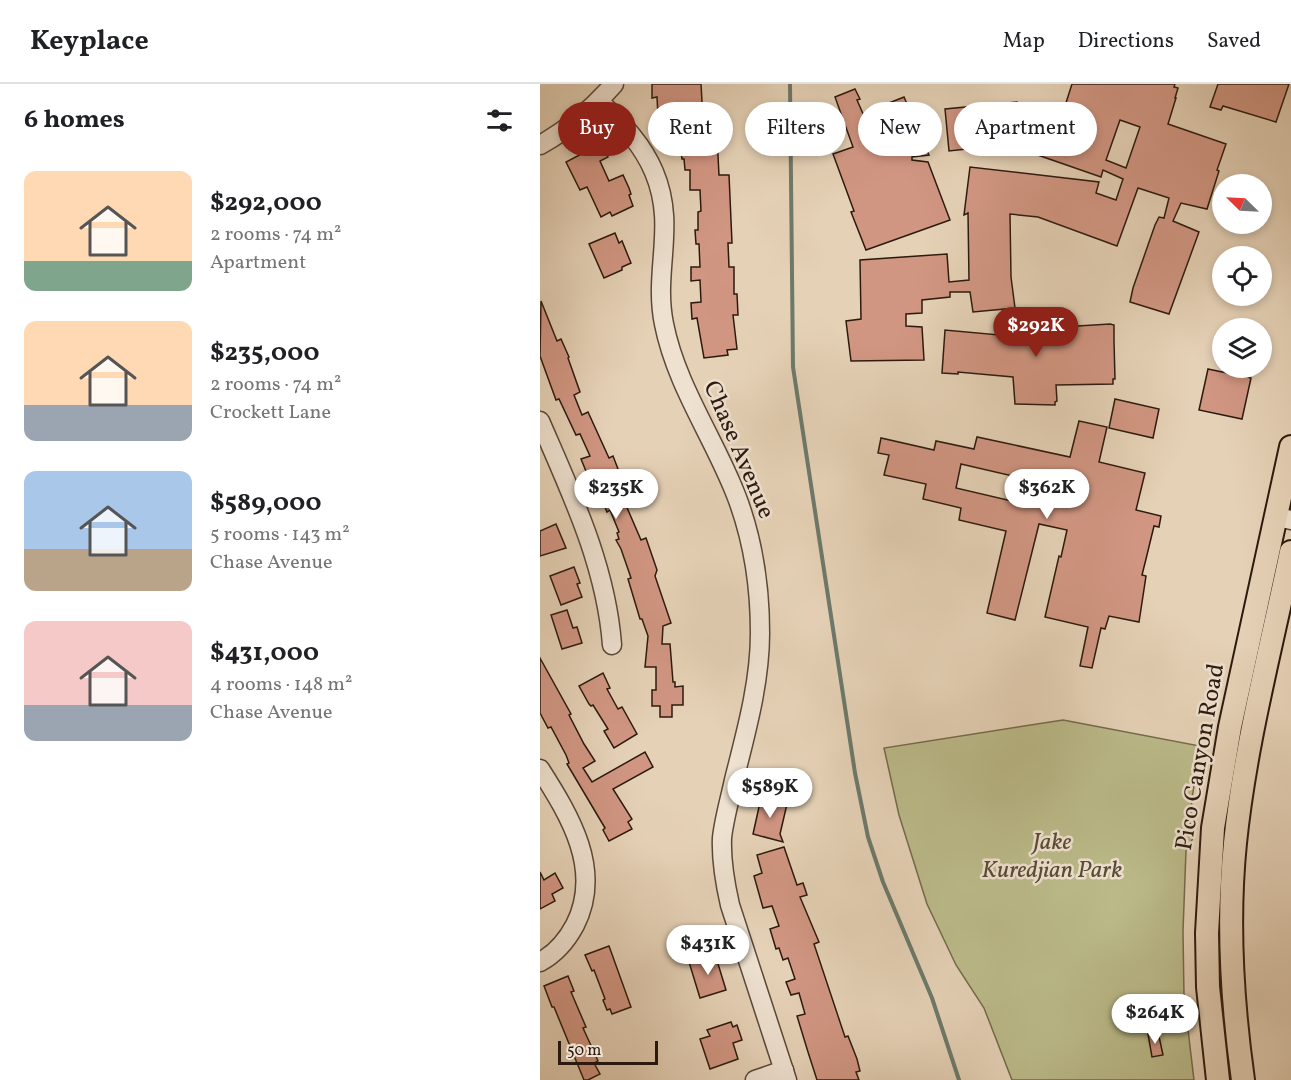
<!DOCTYPE html>
<html lang="en">
<head>
<meta charset="utf-8">
<style>
	:root { --surface:#fff; --page:#f6f6f6; --text:#202124; --muted:#757577; --line:#e0e0e0; --accent:#8f2418 }
	body { margin:0; font-family:Vollkorn,serif; background:var(--page); color:var(--text); height:100vh; display:flex; flex-direction:column; font-size:22px; white-space:nowrap }
	* { box-sizing:border-box; margin:0 }
	p { font-size:20px; color:var(--muted) }
	.icon { flex:none; width:33px; height:33px; fill:none; stroke:currentColor; stroke-width:2; stroke-linecap:round; stroke-linejoin:round }
	.map { position:relative; flex:1; overflow:hidden }
	.panel { display:flex; flex-direction:column; background:var(--surface); width:540px }
	.panel>* { flex:none }
	.banner { position:absolute; left:18px; top:18px; width:570px; height:54px; display:flex; gap:12px }
	.needle { width:39px; rotate:294deg }
	.controls { position:absolute; left:672px; top:90px; display:grid; gap:12px }
	.controls a { display:grid; place-items:center; width:60px; height:60px; border-radius:50%; background:var(--surface); box-shadow:0 3px 9px #0003; font-size:30px }
	.scale { position:absolute; left:18px; bottom:15px; width:100px; box-sizing:border-box; padding-left:6px; border:3px solid #2d1a0f; border-top:0; font-size:16px; line-height:21px; white-space:nowrap; color:#2d1a0f; -webkit-text-stroke:4px #eee1d0; paint-order:stroke }
	.price { position:absolute; translate:-50% -51px; padding:0 14px; border-radius:21px; background:#fff; color:#222; font-size:20px; line-height:39px; filter:drop-shadow(0 2px 3px #0008) }
	.price::after { content:''; position:absolute; left:50%; top:36px; width:18px; height:14px; margin-left:-9px; background:inherit; clip-path:polygon(0 0,100% 0,50% 100%) }
	.price.current { background:var(--accent); color:#fff }
	ul { padding:0; list-style:none }
	li { display:flex; align-items:center; gap:18px; height:150px; padding:0 24px }
	li span { display:grid; place-items:center; flex:none; width:168px; height:120px; border-radius:12px; color:#555 }
	li>.icon { margin-inline-start:auto }
	span .icon { width:72px; height:72px; fill:#fffc; stroke-width:1 }
	li b { font-size:26px }
	h2 { display:flex; justify-content:space-between; align-items:center; height:72px; padding:0 24px; font-size:26px }
	.chip { padding:0 21px; border-radius:27px; background:var(--surface); box-shadow:0 3px 9px #0003; font-size:21px; line-height:54px }
	.chip.current { background:var(--accent); color:#fff }
	header { display:flex; align-items:center; gap:36px; box-sizing:border-box; height:84px; padding:0 30px; background:var(--surface); border-bottom:2px solid var(--line) }
	header strong { font-size:28px }
	nav { display:flex; gap:33px; margin-inline-start:auto; font-size:21px }
	main { display:flex; flex:1; min-height:0 }
	.map>svg:first-child { display:block }
	.green { fill:#bbba89; stroke:#746a4c; stroke-width:1.5 }
	.lines { fill:none; stroke-linecap:round; stroke-linejoin:round }
	.stream { stroke:#6d796b; stroke-width:4 }
	.building { fill:#d19682; stroke:#2d1a0f; stroke-width:1.5; fill-rule:evenodd }
	.minor-casing { stroke:#5b4839; stroke-width:21 }
	.major-casing { stroke:#2d1a0f; stroke-width:26 }
	.minor { stroke:#eee1d0; stroke-width:18 }
	.major { stroke:#e5d1b6; stroke-width:22 }
	.labels { text-anchor:middle; dominant-baseline:central; stroke-width:5; stroke-linejoin:round; paint-order:stroke }
	.street-label { font-size:24px; fill:#2d1a0f; stroke:#eee1d0 }
	.park-label { font-size:24px; font-style:italic; fill:#584a34; stroke:#eee1d0 }
</style>
</head>
<body>
<header>
<strong>Keyplace</strong>
<nav><a>Map</a><a>Directions</a><a>Saved</a></nav>
</header>
<main>
<section class="panel">
<h2>6 homes<svg class="icon" aria-label="filters" viewBox="0 0 24 24"><path d="M4 7h16M4 17h16"/><circle cx="9" cy="7" r="2"/><circle cx="15" cy="17" r="2"/></svg></h2>
<ul>
<li><span style="background:linear-gradient(#ffd9b3 75%,#7fa58c 0)"><svg class="icon" aria-label="home" viewBox="0 0 24 24"><path d="M3 11l9-7 9 7M6 9v11h12V9"/></svg></span><div><b>$292,000</b><p>2 rooms · 74 m²</p><p>Apartment</p></div></li>
<li><span style="background:linear-gradient(#ffd9b3 70%,#9aa5b1 0)"><svg class="icon" aria-label="home" viewBox="0 0 24 24"><path d="M3 11l9-7 9 7M6 9v11h12V9"/></svg></span><div><b>$235,000</b><p>2 rooms · 74 m²</p><p>Crockett Lane</p></div></li>
<li><span style="background:linear-gradient(#a9c7e8 65%,#b9a48a 0)"><svg class="icon" aria-label="home" viewBox="0 0 24 24"><path d="M3 11l9-7 9 7M6 9v11h12V9"/></svg></span><div><b>$589,000</b><p>5 rooms · 143 m²</p><p>Chase Avenue</p></div></li>
<li><span style="background:linear-gradient(#f6c9c9 70%,#9aa5b1 0)"><svg class="icon" aria-label="home" viewBox="0 0 24 24"><path d="M3 11l9-7 9 7M6 9v11h12V9"/></svg></span><div><b>$431,000</b><p>4 rooms · 148 m²</p><p>Chase Avenue</p></div></li>
</ul>
</section>
<div class="map">
<svg width="751" height="996" viewBox="0 0 751 996">
	<rect width="100%" height="100%" fill="#e5d1b6"/>
	<filter id="stains"><feTurbulence type="fractalNoise" baseFrequency=".00333" numOctaves="4"/><feColorMatrix values="0 0 0 0 .2 0 0 0 0 .09 0 0 0 0 .02 0 0 0 .5 -.17"/></filter>
	<radialGradient id="worn" r=".72"><stop offset=".6" stop-color="#630" stop-opacity="0"/><stop offset="1" stop-color="#630" stop-opacity=".3"/></radialGradient>
	<!-- green -->
	<polygon class="green" points="523,636 660,662 652,715 650,739 653,745 653,754 646,767 643,847 644,912 654,996 472,996 444,924 416,881 387,820 359,731 344,664"/>
	<g class="lines">
		<!-- stream -->
		<polyline class="stream" points="250,0 253,283 315,689 328,753 343,798 392,914 419,996"/>
	</g>
	<!-- building -->
	<g class="building">
		<polygon points="112,0 161,0 164,53 177,52 179,91 189,91 192,159 188,159 189,183 194,183 194,210 197,210 198,231 193,231 197,265 187,266 188,271 164,274 157,234 152,235 151,219 161,218 160,196 151,197 151,183 160,183 159,160 156,160 155,146 158,146 158,128 161,127 160,106 150,106 150,86 145,86 144,75 142,75 141,68 140,49 128,50 127,32 118,32 117,13 112,14"/>
		<path d="M532 0H635L634 3 638 4 635 14H636L628 40 686 60 677 86 679 87 667 125 641 119 633 137 659 148 629 230 590 218 593 204 615 141 619 133 624 134 629 114 598 104 577 162 498 133 470 130 471 193 475 224 433 228 430 208H410V213L382 216V229L366 230V242L382 243 384 276 311 277 306 237 321 235 320 176 407 170 409 198 429 196 428 129 424 131 430 83 559 98 556 109 576 116 583 95 563 86 561 93 492 69 489 67 492 58 409 67 405 25 477 18 481 43 500 42 505 29 537 40 524 25ZM580 36 600 43 586 84 566 76Z"/>
		<polygon points="678,0 749,0 736,38 683,22 681,26 670,23"/>
		<polygon points="315,5 320,15 317,16 334,55 355,47 344,21 364,13 389,71 372,73 372,76 388,78 410,136 326,166 311,128 314,127 293,70 313,63 295,13"/>
		<polygon points="62,59 68,73 60,77 69,97 83,91 89,104 91,110 89,111 93,122 72,132 70,128 61,133 47,103 40,106 26,78"/>
		<polygon points="75,149 79,159 82,157 91,179 82,183 82,186 64,194 49,160"/>
		<polygon points="1,217 17,257 21,255 29,273 28,274 40,308 34,311 42,331 48,328 69,374 73,372 78,385 72,388 81,409 86,407 90,416 85,419 101,456 106,454 117,486 115,492 131,539 123,542 122,560 130,560 133,598 135,598 135,603 143,602 143,621 132,621 132,633 120,633 120,622 112,622 112,606 116,606 116,583 105,583 108,552 102,535 100,535 88,495 91,494 90,491 81,465 76,456 79,455 77,449 79,448 70,426 67,428 51,390 48,392 41,375 50,372 40,350 36,351 19,315 16,316 0,272"/>
		<polygon points="570,240 574,241 574,257 575,295 573,295 573,300 516,301 517,317 515,318 515,321 475,320 473,293 418,288 418,290 402,289 405,246 470,252 470,248 473,246"/>
		<polygon points="668,285 711,294 702,335 659,326"/>
		<polygon points="575,315 619,325 613,354 569,344"/>
		<path d="M539 337 567 343 559 378 605 389 596 426 621 432 619 443 614 442 606 475 602 491 606 492 599 538 569 532 565 545 561 544 552 584 540 582 548 543 505 533 519 472 521 473 527 446 499 440 475 536 447 529 466 447 419 436 421 424 383 415 386 400 344 391 349 371 338 369 341 354 394 366 396 357 434 365 437 353 530 373ZM421 380 498 398 493 422 416 404Z"/>
		<polygon points="16,440 26,464 0,472 0,447"/>
		<polygon points="34,483 40,499 37,500 42,513 21,521 10,492"/>
		<polygon points="27,526 33,544 37,543 42,559 22,565 11,531"/>
		<polygon points="0,574 31,630 29,631 44,660 55,677 43,684 52,698 105,668 113,683 73,705 92,735 88,738 92,745 69,757 63,746 65,744 27,680 29,679 26,671 11,643 8,644 0,629"/>
		<polygon points="63,589 70,604 67,605 78,625 82,623 97,650 74,664 64,647 68,645 53,621 51,622 49,620 39,602"/>
		<polygon points="221,714 247,720 240,750 243,758 213,750"/>
		<polygon points="244,763 257,801 263,799 267,811 260,813 279,858 274,860 305,953 308,952 317,975 320,987 316,988 319,996 277,996 268,968 257,932 265,930 259,909 251,911 246,898 255,895 248,874 243,876 239,864 236,865 230,845 239,842 232,822 223,824 214,792 222,789 217,771"/>
		<polygon points="0,788 4,796 15,789 23,804 12,810 15,817 0,825"/>
		<polygon points="69,862 91,923 72,930 70,925 67,926 63,916 65,915 54,886 52,887 45,871"/>
		<polygon points="175,870 186,906 160,914 149,878"/>
		<polygon points="28,892 34,907 31,908 46,943 43,944 58,977 54,979 60,990 48,996 44,996 14,923 12,923 4,902"/>
		<polygon points="191,938 193,943 197,941 202,956 193,959 198,975 170,985 160,955 170,952 167,946"/>
		<polygon points="618,948 623,971 612,973 608,950"/>
	</g>
	<g class="lines">
		<!-- minor casing -->
		<g class="minor-casing">
			<g id="minor">
				<path d="M59 17C81 39 102 59 114 88 137 142 113 186 124 240 136 301 174 354 196 411 213 455 220 502 220 549 220 599 206 648 194 696 190 715 184 735 182 754 181 777 185 799 190 821L247 996"/>
				<path d="M0 61C29 45 52 25 74 0"/>
				<path d="M0 337C31 409 66 481 72 561"/>
				<polyline points="736,433 751,436"/>
				<path d="M0 685C30 732 63 786 35 841 27 856 15 870 0 878"/>
				<polyline points="215,996 244,986"/>
			</g>
		</g>
		<!-- major casing -->
		<g class="major-casing">
			<g id="major">
				<polyline points="678,996 668,903 667,849 673,744 690,643 751,363"/>
				<path d="M703 996C692 918 687 838 695 759 705 661 731 564 751 468"/>
			</g>
		</g>
		<!-- minor -->
		<use href="#minor" class="minor"/>
		<!-- major -->
		<use href="#major" class="major"/>
	</g>
	<g class="labels">
		<!-- street labels -->
		<g class="street-label">
			<text transform="translate(198 366) rotate(67)">Chase Avenue</text>
			<text transform="translate(661 673) rotate(-80)">Pico Canyon Road</text>
		</g>
		<!-- park labels -->
		<g class="park-label">
			<text x="512" y="759">Jake<tspan x="512" dy="28">Kuredjian Park</tspan></text>
		</g>
	</g>
	<rect width="100%" height="100%" filter="url(#stains)"/>
	<rect width="100%" height="100%" fill="url(#worn)"/>
</svg>
<div class="controls">
<a><svg class="needle" viewBox="-14 -14 28 28"><path d="M0-13l5 13h-10z" fill="#e53935"/><path d="M0 13l5-13h-10z" fill="#757577"/></svg></a>
<a><svg class="icon" aria-label="locate" viewBox="0 0 24 24"><circle cx="12" cy="12" r="6"/><path d="M12 2v4M12 18v4M2 12h4M18 12h4"/></svg></a>
<a><svg class="icon" aria-label="layers" viewBox="0 0 24 24"><path d="M12 4l9 5-9 5-9-5zM3 14l9 5 9-5"/></svg></a>
</div>
<div class="scale">50 m</div>
<b class="price current" style="left:496px;top:274px">$292K</b>
<b class="price" style="left:76px;top:436px">$235K</b>
<b class="price" style="left:507px;top:436px">$362K</b>
<b class="price" style="left:230px;top:735px">$589K</b>
<b class="price" style="left:168px;top:892px">$431K</b>
<b class="price" style="left:615px;top:961px">$264K</b>
<div class="banner">
<a class="chip current">Buy</a>
<a class="chip">Rent</a>
<a class="chip">Filters</a>
<a class="chip">New</a>
<a class="chip">Apartment</a>
</div>
</div>
</main>
</body>
</html>
